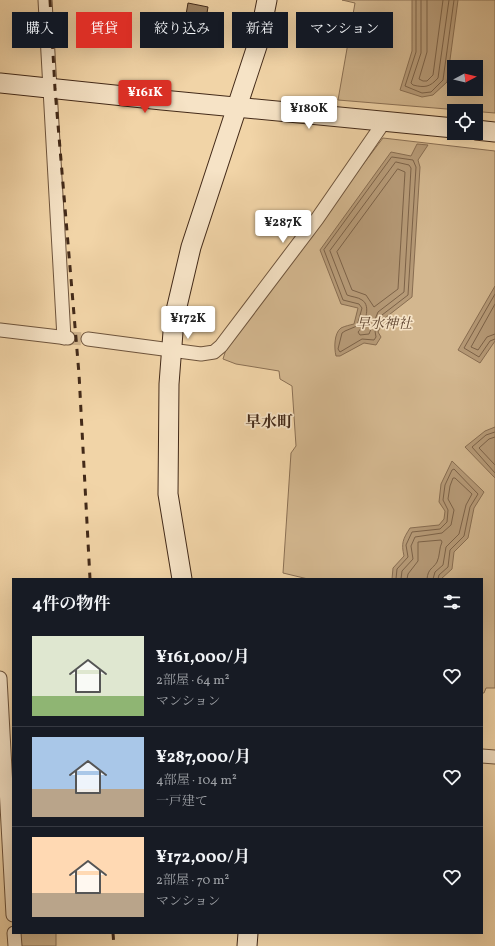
<!DOCTYPE html>
<html lang="ja">
<head>
<meta charset="utf-8">
<style>
	:root { --surface:#171b24; --page:#20242c; --text:#f1f3f6; --muted:#9ea1a6; --line:#363941; --accent:#d93025 }
	body { margin:0; font-family:Vollkorn,"Noto Serif JP",serif; background:var(--page); color:var(--text); height:100vh; display:flex; flex-direction:column; font-size:15px; white-space:nowrap }
	* { box-sizing:border-box; margin:0 }
	p { font-size:13px; color:var(--muted) }
	.icon { flex:none; width:22px; height:22px; fill:none; stroke:currentColor; stroke-width:2; stroke-linecap:round; stroke-linejoin:round }
	.map { position:relative; flex:1; overflow:hidden }
	.drawer { position:absolute; left:12px; top:578px; width:471px; height:356px; display:flex; flex-direction:column; background:var(--surface); border-radius:0px; box-shadow:0 4px 16px #0002 }
	.drawer>* { flex:none }
	.top-card { position:absolute; left:12px; top:12px; width:471px; height:36px; display:flex; gap:8px }
	.needle { width:26px; rotate:83deg }
	.buttons { position:absolute; left:447px; top:60px; display:grid; gap:8px }
	.buttons a { display:grid; place-items:center; width:36px; height:36px; border-radius:0px; background:var(--surface); box-shadow:0 4px 16px #0002; font-size:20px }
	.price { position:absolute; translate:-50% -34px; padding:0 9px; border-radius:4px; background:#fff; color:#222; font-size:13px; line-height:26px; filter:drop-shadow(0 1px 2px #0008) }
	.price::after { content:''; position:absolute; left:50%; top:24px; width:12px; height:9px; margin-left:-6px; background:inherit; clip-path:polygon(0 0,100% 0,50% 100%) }
	.price.active { background:var(--accent); color:#fff }
	ul { padding:0; list-style:none }
	li { display:flex; align-items:center; gap:12px; height:100px; padding:0 20px }
	li+li { border-top:1px solid var(--line) }
	li span { display:grid; place-items:center; flex:none; width:112px; height:80px; border-radius:0px; color:#555 }
	li>.icon { margin-inline-start:auto }
	span .icon { width:48px; height:48px; fill:#fffc; stroke-width:1 }
	li b { font-size:17px }
	h2 { display:flex; justify-content:space-between; align-items:center; height:48px; padding:0 20px; font-size:17px }
	.chip { padding:0 14px; border-radius:0px; background:var(--surface); box-shadow:0 4px 16px #0002; font-size:14px; line-height:36px }
	.chip.active { background:var(--accent); color:#fff }
	.map>svg:first-child { display:block }
	.green { fill:#d3b78f; stroke:#8b7054; fill-rule:evenodd }
	.water { fill:#b69a77; stroke:#886d51 }
	.lines { fill:none; stroke-linecap:round; stroke-linejoin:round }
	.shore { stroke:#7c6248; stroke-width:1 }
	.building { fill:#9d8263; stroke:#432a19 }
	.street-tunnel { stroke:#ceb28b; stroke-width:13; stroke-dasharray:13 6; stroke-linecap:butt }
	.street-casing { stroke:#6e543c; stroke-width:15 }
	.secondary-casing { stroke:#432a19; stroke-width:21 }
	.street { stroke:#f6e3c6; stroke-width:13 }
	.secondary { stroke:#f6e3c6; stroke-width:19 }
	.rail { stroke:#432a19; stroke-width:3; stroke-dasharray:7 7; stroke-linecap:butt }
	.labels { text-anchor:middle; dominant-baseline:central; stroke-width:3.5; stroke-linejoin:round; paint-order:stroke }
	.park-label { font-size:14px; font-style:italic; fill:#604631; stroke:#f6e3c6 }
	.quarter-label { font-size:16px; font-weight:bold; fill:#432a19; stroke:#f6e3c6 }
</style>
</head>
<body>
<div class="map">
<svg width="495" height="946" viewBox="0 0 495 946">
	<rect width="100%" height="100%" fill="#f1d4a7"/>
	<filter id="stains"><feTurbulence type="fractalNoise" baseFrequency=".005" numOctaves="4"/><feColorMatrix values="0 0 0 0 .2 0 0 0 0 .09 0 0 0 0 .02 0 0 0 .5 -.17"/></filter>
	<radialGradient id="worn" r=".72"><stop offset=".6" stop-color="#630" stop-opacity="0"/><stop offset="1" stop-color="#630" stop-opacity=".3"/></radialGradient>
	<!-- green -->
	<g class="green">
		<path d="M342 0H495V113L338 100 355 3ZM454 67H476V89H454Z"/>
		<polygon points="383,138 495,151 495,688 486,688 484,693 482,693 482,579 308,579 283,573 291,453 296,446 292,386 280,379 279,371 236,364 223,359 228,343"/>
		<rect x="18" y="933" width="38" height="13"/>
	</g>
	<!-- water -->
	<g class="water">
		<polygon points="412,0 458,0 447,82 433,95 422,97 400,90 412,51"/>
		<path d="M417 144 428 145 418 160 420 167 412 297 385 318 378 332 381 337 376 345 364 343 340 356H336C334 348 334 333 341 328 345 326 350 325 354 324L358 308 341 304 320 250 391 152 411 156Z"/>
		<polygon points="495,286 495,341 480,363 458,350"/>
		<polygon points="495,427 495,478 465,447 485,431"/>
		<path d="M452 461 484 492 474 508 468 538 454 552 452 569 441 579H392L393 568 404 556C401 543 403 539 410 528L439 525 444 519 445 511 439 502 441 484Z"/>
	</g>
	<g class="lines">
		<!-- shore -->
		<g class="shore">
			<polyline points="416,0 416,52 405,86 422,93 431,92 443,80 454,0"/>
			<path d="M421 0V53L411 83 413 85C425 88 430 87 438 78L449 0"/>
			<polyline points="427,0 427,52 419,79 423,81 427,81 433,75 443,0"/>
			<polygon points="392,157 413,160 416,167 408,295 382,315 375,331 376,337 374,340 362,339 340,352 338,349 342,333 345,331 357,326 362,308 359,304 343,300 324,250"/>
			<path d="M396 162 409 165 411 168 404 292 378 312 369 334 360 335 358 332C364 326 372 306 362 300 358 297 352 297 347 295L330 251Z"/>
			<polygon points="398,169 405,172 398,289 374,307 366,295 352,290 337,252"/>
			<polyline points="495,294 464,348 479,357 490,341 495,339"/>
			<polyline points="495,304 471,347 478,350 487,337 495,334"/>
			<polyline points="495,432 486,435 472,447 495,473"/>
			<polyline points="495,437 489,439 479,448 495,465"/>
			<polyline points="396,579 397,569 408,557 406,545 412,532 440,529 447,522 448,510 443,500 445,485 452,470 454,469 478,494 470,507 464,536 450,550 448,567 439,575 438,579"/>
			<polyline points="401,579 402,571 413,559 411,546 415,537 442,533 451,525 454,510 448,499 450,486 453,478 455,478 472,494 466,505 459,534 446,547 443,565 435,572 433,579"/>
			<path d="M407 579 408 574 418 561V542L441 540 442 542C439 548 440 556 437 562 433 569 428 568 427 579"/>
		</g>
	</g>
	<!-- building -->
	<polygon class="building" points="188,3 208,7 202,42 182,38"/>
	<g class="lines">
		<!-- street-tunnel -->
		<polyline class="street-tunnel" points="68,338 88,339"/>
		<!-- street casing -->
		<g class="street-casing">
			<g id="street">
				<polyline points="45,0 64,338"/>
				<polyline points="0,330 68,338"/>
				<polyline points="88,339 201,354 214,352 221,346 317,219 384,122"/>
				<polyline points="0,678 13,915"/>
				<polyline points="482,756 495,757"/>
				<polyline points="14,933 15,946"/>
			</g>
		</g>
		<!-- secondary casing -->
		<g class="secondary-casing">
			<g id="secondary">
				<polyline points="0,83 162,100 454,128"/>
				<polyline points="476,130 495,132"/>
				<polyline points="182,579 168,494 169,384 174,319 191,247 259,40 267,0"/>
				<polyline points="247,946 248,933"/>
			</g>
		</g>
		<!-- street -->
		<use href="#street" class="street"/>
		<!-- secondary -->
		<use href="#secondary" class="secondary"/>
		<!-- rail -->
		<g class="rail">
			<polyline points="50,0 55,89 79,374 90,579"/>
			<polyline points="113,933 114,946"/>
		</g>
	</g>
	<g class="labels">
		<!-- park labels -->
		<g class="park-label">
			<text x="384" y="324">早水神社</text>
		</g>
		<!-- quarter labels -->
		<g class="quarter-label">
			<text x="269" y="423">早水町</text>
		</g>
	</g>
	<rect width="100%" height="100%" filter="url(#stains)"/>
	<rect width="100%" height="100%" fill="url(#worn)"/>
</svg>
<div class="buttons">
<a><svg class="needle" viewBox="-14 -14 28 28"><path d="M0-13l5 13h-10z" fill="#e53935"/><path d="M0 13l5-13h-10z" fill="#9ea1a6"/></svg></a>
<a><svg class="icon" aria-label="locate" viewBox="0 0 24 24"><circle cx="12" cy="12" r="6"/><path d="M12 2v4M12 18v4M2 12h4M18 12h4"/></svg></a>
</div>
<b class="price active" style="left:145px;top:114px">¥161K</b>
<b class="price" style="left:309px;top:130px">¥180K</b>
<b class="price" style="left:283px;top:244px">¥287K</b>
<b class="price" style="left:188px;top:340px">¥172K</b>
<div class="top-card">
<a class="chip">購入</a>
<a class="chip active">賃貸</a>
<a class="chip">絞り込み</a>
<a class="chip">新着</a>
<a class="chip">マンション</a>
</div>
<section class="drawer">
<h2>4件の物件<svg class="icon" aria-label="filters" viewBox="0 0 24 24"><path d="M4 7h16M4 17h16"/><circle cx="9" cy="7" r="2"/><circle cx="15" cy="17" r="2"/></svg></h2>
<ul>
<li><span style="background:linear-gradient(#dfe7d0 75%,#8fb573 0)"><svg class="icon" aria-label="home" viewBox="0 0 24 24"><path d="M3 11l9-7 9 7M6 9v11h12V9"/></svg></span><div><b>¥161,000/月</b><p>2部屋 · 64 m²</p><p>マンション</p></div><svg class="icon" aria-label="heart" viewBox="0 0 24 24"><path d="M12 20l-8-8c-3-5 5-10 8-4 3-6 11-1 8 4z"/></svg></li>
<li><span style="background:linear-gradient(#a9c7e8 65%,#b9a48a 0)"><svg class="icon" aria-label="home" viewBox="0 0 24 24"><path d="M3 11l9-7 9 7M6 9v11h12V9"/></svg></span><div><b>¥287,000/月</b><p>4部屋 · 104 m²</p><p>一戸建て</p></div><svg class="icon" aria-label="heart" viewBox="0 0 24 24"><path d="M12 20l-8-8c-3-5 5-10 8-4 3-6 11-1 8 4z"/></svg></li>
<li><span style="background:linear-gradient(#ffd9b3 70%,#b9a48a 0)"><svg class="icon" aria-label="home" viewBox="0 0 24 24"><path d="M3 11l9-7 9 7M6 9v11h12V9"/></svg></span><div><b>¥172,000/月</b><p>2部屋 · 70 m²</p><p>マンション</p></div><svg class="icon" aria-label="heart" viewBox="0 0 24 24"><path d="M12 20l-8-8c-3-5 5-10 8-4 3-6 11-1 8 4z"/></svg></li>
</ul>
</section>
</div>
</body>
</html>
